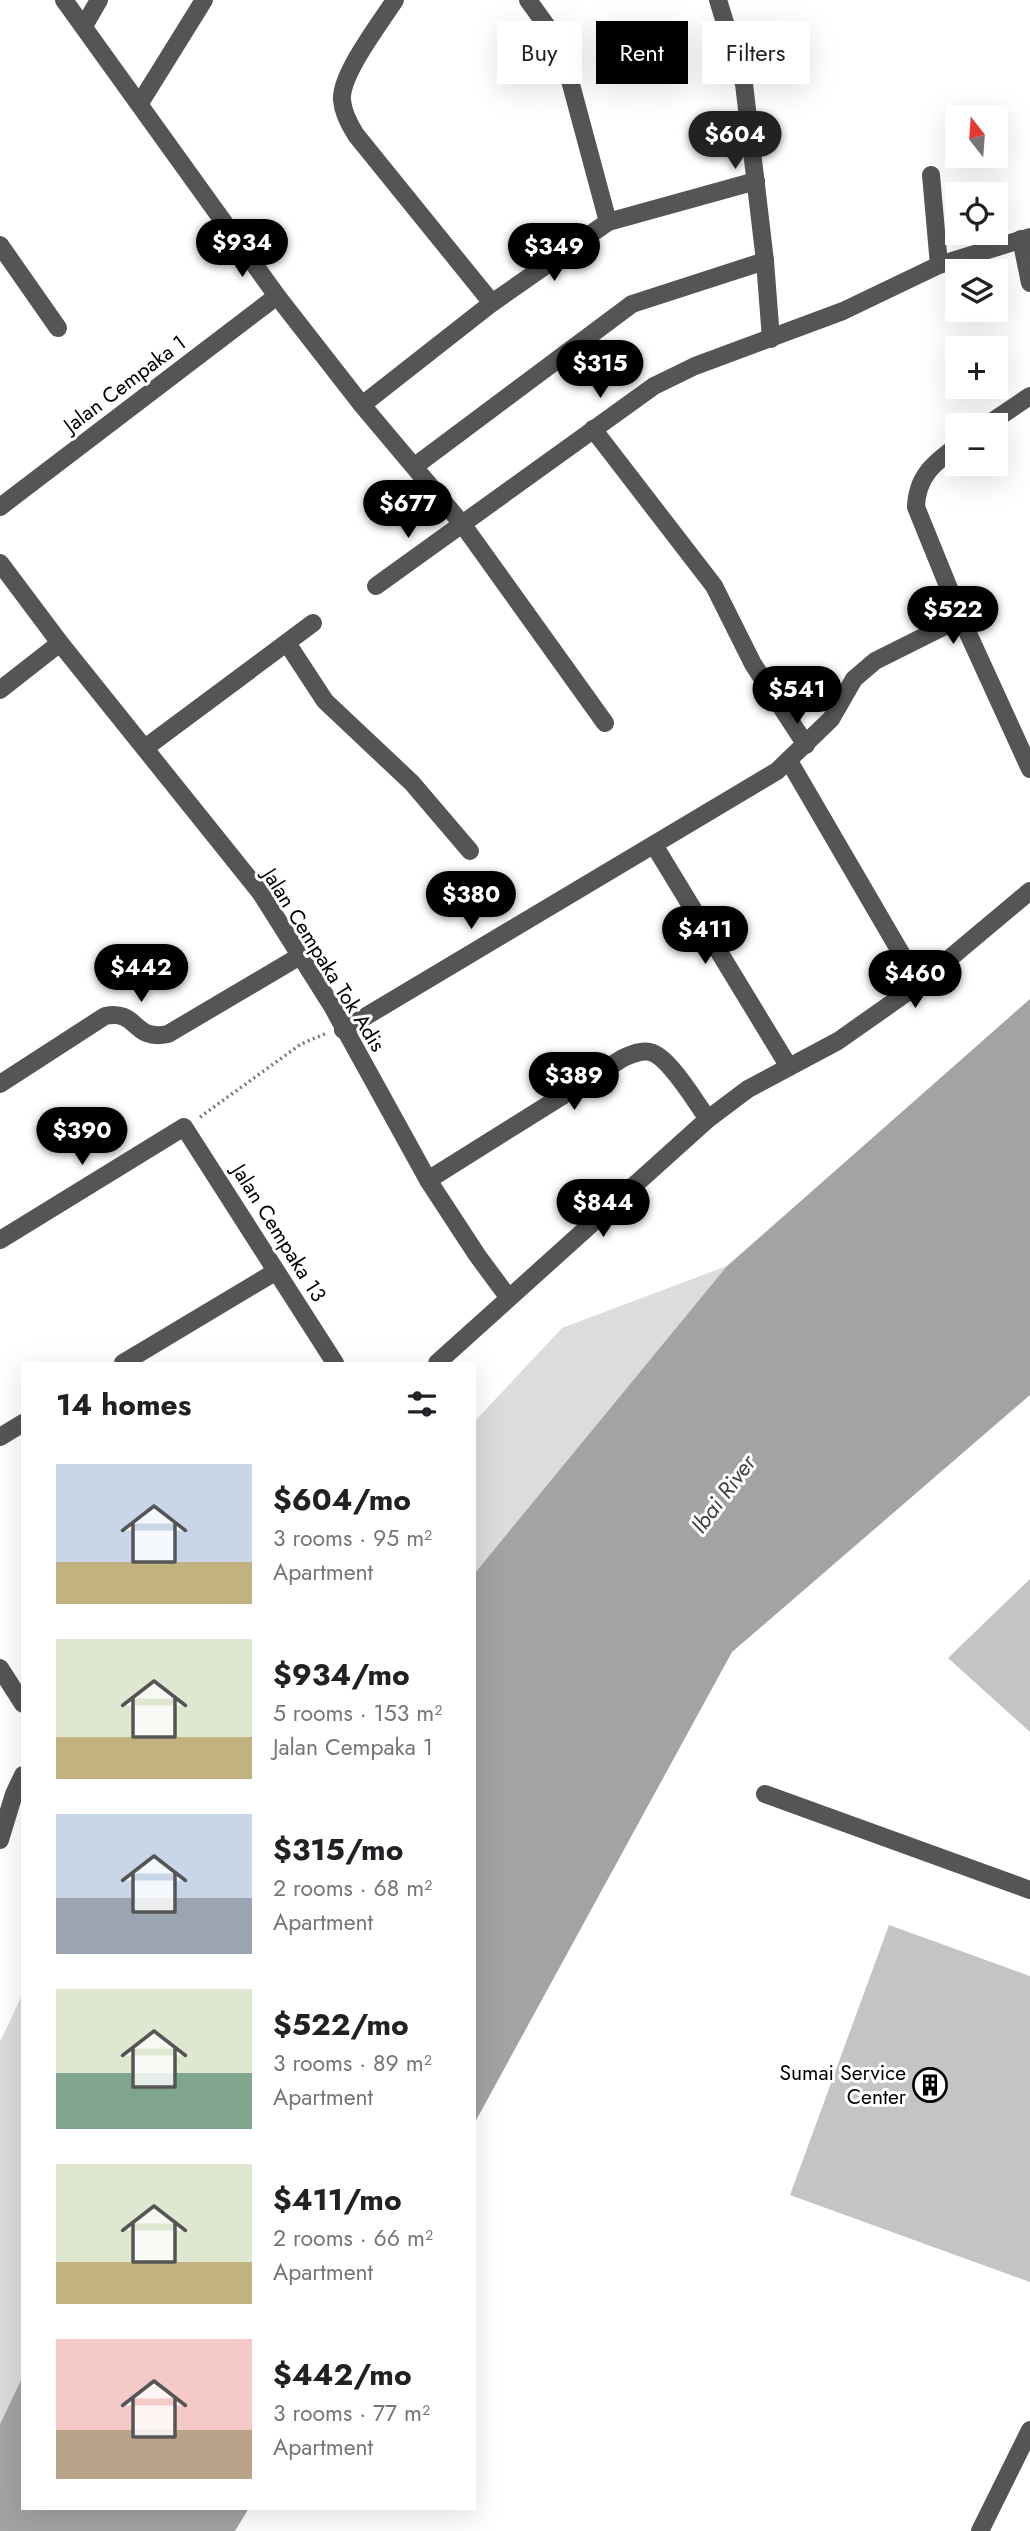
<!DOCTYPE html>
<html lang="en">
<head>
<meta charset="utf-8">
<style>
	:root { --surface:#fff; --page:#f6f6f6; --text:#202124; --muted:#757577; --accent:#000 }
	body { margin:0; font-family:Jost,sans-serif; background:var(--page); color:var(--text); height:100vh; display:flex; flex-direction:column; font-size:26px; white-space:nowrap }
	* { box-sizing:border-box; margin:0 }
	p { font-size:23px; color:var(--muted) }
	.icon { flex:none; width:38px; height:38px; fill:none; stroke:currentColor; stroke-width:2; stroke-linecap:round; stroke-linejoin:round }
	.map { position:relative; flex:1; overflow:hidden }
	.details { position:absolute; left:21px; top:1362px; width:455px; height:1148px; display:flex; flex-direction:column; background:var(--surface); border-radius:0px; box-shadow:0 7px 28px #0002 }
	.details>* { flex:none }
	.banner { position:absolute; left:497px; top:21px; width:427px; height:63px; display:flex; gap:14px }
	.needle { width:46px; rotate:343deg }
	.buttons { position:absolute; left:945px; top:105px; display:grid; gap:14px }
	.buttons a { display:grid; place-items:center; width:63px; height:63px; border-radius:0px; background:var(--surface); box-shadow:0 7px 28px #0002; font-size:35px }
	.price { position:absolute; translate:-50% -60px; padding:0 16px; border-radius:24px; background:var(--accent); color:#fff; font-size:23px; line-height:46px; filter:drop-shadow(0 2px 4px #0008) }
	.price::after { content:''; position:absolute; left:50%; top:42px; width:21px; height:16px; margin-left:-10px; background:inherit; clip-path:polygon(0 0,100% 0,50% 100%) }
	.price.on { background:#222; color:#fff }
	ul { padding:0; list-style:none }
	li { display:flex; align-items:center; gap:21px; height:175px; padding:0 35px }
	li span { display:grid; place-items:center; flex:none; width:196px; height:140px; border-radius:0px; color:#555 }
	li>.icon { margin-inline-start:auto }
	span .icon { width:84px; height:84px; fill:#fffc; stroke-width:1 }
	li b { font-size:30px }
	h2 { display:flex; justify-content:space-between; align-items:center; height:84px; padding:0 35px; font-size:30px }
	.chip { padding:0 24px; border-radius:0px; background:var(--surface); box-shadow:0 7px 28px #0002; font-size:24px; line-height:63px }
	.chip.on { background:var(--accent); color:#fff }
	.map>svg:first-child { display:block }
	.green { fill:#dcdcdc }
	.water { fill:#a3a3a3 }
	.building { fill:#c4c4c4 }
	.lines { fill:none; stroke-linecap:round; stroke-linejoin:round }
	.path { stroke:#777; stroke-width:3.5; stroke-dasharray:2 3.5; stroke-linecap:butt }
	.minor { stroke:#555; stroke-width:18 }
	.labels { text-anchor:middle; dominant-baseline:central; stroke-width:6; stroke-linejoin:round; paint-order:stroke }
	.street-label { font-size:21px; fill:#000; stroke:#fff }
	.poi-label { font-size:21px; fill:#000; stroke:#fff; text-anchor:end }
	.water-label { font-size:23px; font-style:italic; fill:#444; stroke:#fff }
</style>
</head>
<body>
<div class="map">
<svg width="1030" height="2531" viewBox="0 0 1030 2531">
	<rect width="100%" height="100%" fill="#fff"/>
	<!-- green -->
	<g class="green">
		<polygon points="727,1266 474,1574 474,1422 562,1328"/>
		<polygon points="23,1993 23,2376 0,2424 0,2042"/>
	</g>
	<!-- water -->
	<g class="water">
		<polygon points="1030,999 1030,1395 732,1652 474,2124 474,1574 727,1266"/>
		<polygon points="23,2376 23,2508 249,2508 235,2531 0,2531 0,2424"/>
	</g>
	<!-- building -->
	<g class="building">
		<polygon points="1030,1579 1030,1732 948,1658"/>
		<polygon points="889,1925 1030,1976 1030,2282 790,2195"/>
	</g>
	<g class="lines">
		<!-- path -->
		<polyline class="path" points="200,1117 301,1044 327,1033"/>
		<!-- minor -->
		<g class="minor">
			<polyline points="64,0 277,296 362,405 463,525 605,723"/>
			<path d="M395 0C380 23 340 75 342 100 343 113 349 124 356 135L492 303"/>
			<polyline points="528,0 551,32 565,62 608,222"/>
			<polyline points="718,0 744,84 765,261 771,339"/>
			<polyline points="84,26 99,0"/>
			<polyline points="140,103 204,0"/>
			<polyline points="931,175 939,265"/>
			<polyline points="1021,239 1030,283"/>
			<polyline points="0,245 58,328"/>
			<polyline points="362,405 492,303 608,222 756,181"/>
			<polyline points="987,425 1030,396"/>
			<polyline points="593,429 714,586 753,664 806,745"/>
			<path d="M957 446C934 463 917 476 916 507L961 618 1030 769"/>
			<polyline points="415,466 632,304 765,261"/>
			<polyline points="0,507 277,296"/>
			<polyline points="0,563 60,643 260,892 332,1006 428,1180 477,1255 508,1297"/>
			<polyline points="376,586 654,386 695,366 843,311 939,265 1030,237"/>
			<polyline points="287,643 325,701 412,783 470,851"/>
			<polyline points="0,690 60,643"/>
			<polyline points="145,748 313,623"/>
			<polyline points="789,761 919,984"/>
			<polyline points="654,845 789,1067"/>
			<polyline points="343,1030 777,771 831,719 854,679 875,661 961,618"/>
			<path d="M0 1084 105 1016C139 1009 132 1042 168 1034L300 956"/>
			<path d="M428 1180 623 1058C632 1054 641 1050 650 1052 669 1056 696 1103 708 1119"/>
			<polyline points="0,1240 184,1127 335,1363"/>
			<polyline points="123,1363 275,1272"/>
			<polyline points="437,1363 708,1119 748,1089 838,1041 919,984 1030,891"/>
			<polyline points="0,1437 23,1423"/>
			<polyline points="0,1668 23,1704"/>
			<polyline points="765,1794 1030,1890"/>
			<polyline points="0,1840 14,1794 23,1775"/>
			<polyline points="980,2531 1030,2430"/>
		</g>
	</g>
	<!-- icons -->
	<defs>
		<g id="building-ring" transform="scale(1.75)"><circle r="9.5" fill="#fff" stroke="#000" stroke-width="1.5"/><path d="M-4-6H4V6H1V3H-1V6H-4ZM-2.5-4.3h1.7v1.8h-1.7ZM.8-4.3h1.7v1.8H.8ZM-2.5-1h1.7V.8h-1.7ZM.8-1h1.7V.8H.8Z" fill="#000"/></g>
	</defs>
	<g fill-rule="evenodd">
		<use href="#building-ring" x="930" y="2085"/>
	</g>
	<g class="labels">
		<!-- street labels -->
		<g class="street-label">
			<text transform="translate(125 384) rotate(-37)">Jalan Cempaka 1</text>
			<text transform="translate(324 960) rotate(58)">Jalan Cempaka Tok Adis</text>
			<text transform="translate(279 1233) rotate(58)">Jalan Cempaka 13</text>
		</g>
		<!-- poi labels -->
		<g class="poi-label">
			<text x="906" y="2073">Sumai Service<tspan x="906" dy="24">Center</tspan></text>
		</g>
		<!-- water labels -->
		<g class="water-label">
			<text transform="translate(723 1494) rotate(-53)">Ibai River</text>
		</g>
	</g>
</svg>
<div class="buttons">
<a><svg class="needle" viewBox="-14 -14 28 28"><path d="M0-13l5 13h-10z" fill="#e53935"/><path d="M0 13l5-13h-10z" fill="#757577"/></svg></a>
<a><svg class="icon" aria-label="locate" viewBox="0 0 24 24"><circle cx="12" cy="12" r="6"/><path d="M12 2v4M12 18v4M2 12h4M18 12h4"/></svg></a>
<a><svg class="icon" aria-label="layers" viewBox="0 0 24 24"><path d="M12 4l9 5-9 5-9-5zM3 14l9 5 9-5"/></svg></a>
<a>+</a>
<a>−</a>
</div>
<b class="price on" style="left:735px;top:171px">$604</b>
<b class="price" style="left:242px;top:279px">$934</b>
<b class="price" style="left:554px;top:283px">$349</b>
<b class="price" style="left:600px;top:400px">$315</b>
<b class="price" style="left:408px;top:540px">$677</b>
<b class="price" style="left:953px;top:646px">$522</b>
<b class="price" style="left:797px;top:726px">$541</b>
<b class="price" style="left:471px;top:931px">$380</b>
<b class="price" style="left:705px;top:966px">$411</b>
<b class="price" style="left:141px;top:1004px">$442</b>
<b class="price" style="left:915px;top:1010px">$460</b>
<b class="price" style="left:574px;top:1112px">$389</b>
<b class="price" style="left:82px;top:1167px">$390</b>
<b class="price" style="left:603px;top:1239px">$844</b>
<div class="banner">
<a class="chip">Buy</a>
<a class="chip on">Rent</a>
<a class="chip">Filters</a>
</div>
<section class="details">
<h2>14 homes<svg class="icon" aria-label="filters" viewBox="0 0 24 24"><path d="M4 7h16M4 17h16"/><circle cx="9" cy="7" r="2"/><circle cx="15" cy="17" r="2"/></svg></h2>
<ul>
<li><span style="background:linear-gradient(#c9d6e8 70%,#c2b280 0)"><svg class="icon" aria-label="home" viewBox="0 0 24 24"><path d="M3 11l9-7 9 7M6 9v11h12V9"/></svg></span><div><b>$604/mo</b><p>3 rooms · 95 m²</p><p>Apartment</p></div></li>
<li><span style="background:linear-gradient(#dfe7d0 70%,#c2b280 0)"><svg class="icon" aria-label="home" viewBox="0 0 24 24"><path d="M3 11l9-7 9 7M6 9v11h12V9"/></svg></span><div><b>$934/mo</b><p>5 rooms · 153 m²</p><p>Jalan Cempaka 1</p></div></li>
<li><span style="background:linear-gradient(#c9d6e8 60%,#9aa5b1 0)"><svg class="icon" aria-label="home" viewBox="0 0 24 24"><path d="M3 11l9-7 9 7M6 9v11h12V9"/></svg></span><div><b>$315/mo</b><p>2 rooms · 68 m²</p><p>Apartment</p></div></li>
<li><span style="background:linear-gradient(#dfe7d0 60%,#7fa58c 0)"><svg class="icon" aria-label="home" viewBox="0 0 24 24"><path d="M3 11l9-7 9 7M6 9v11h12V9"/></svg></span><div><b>$522/mo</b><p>3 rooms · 89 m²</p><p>Apartment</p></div></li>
<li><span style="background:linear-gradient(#dfe7d0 70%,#c2b280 0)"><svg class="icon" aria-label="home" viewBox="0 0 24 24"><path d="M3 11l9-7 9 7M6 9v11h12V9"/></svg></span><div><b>$411/mo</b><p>2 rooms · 66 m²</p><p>Apartment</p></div></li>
<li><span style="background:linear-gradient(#f6c9c9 65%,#b9a48a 0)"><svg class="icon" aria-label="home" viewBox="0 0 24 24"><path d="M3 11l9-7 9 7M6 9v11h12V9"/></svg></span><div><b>$442/mo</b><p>3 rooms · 77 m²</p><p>Apartment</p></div></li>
</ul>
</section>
</div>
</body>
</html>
